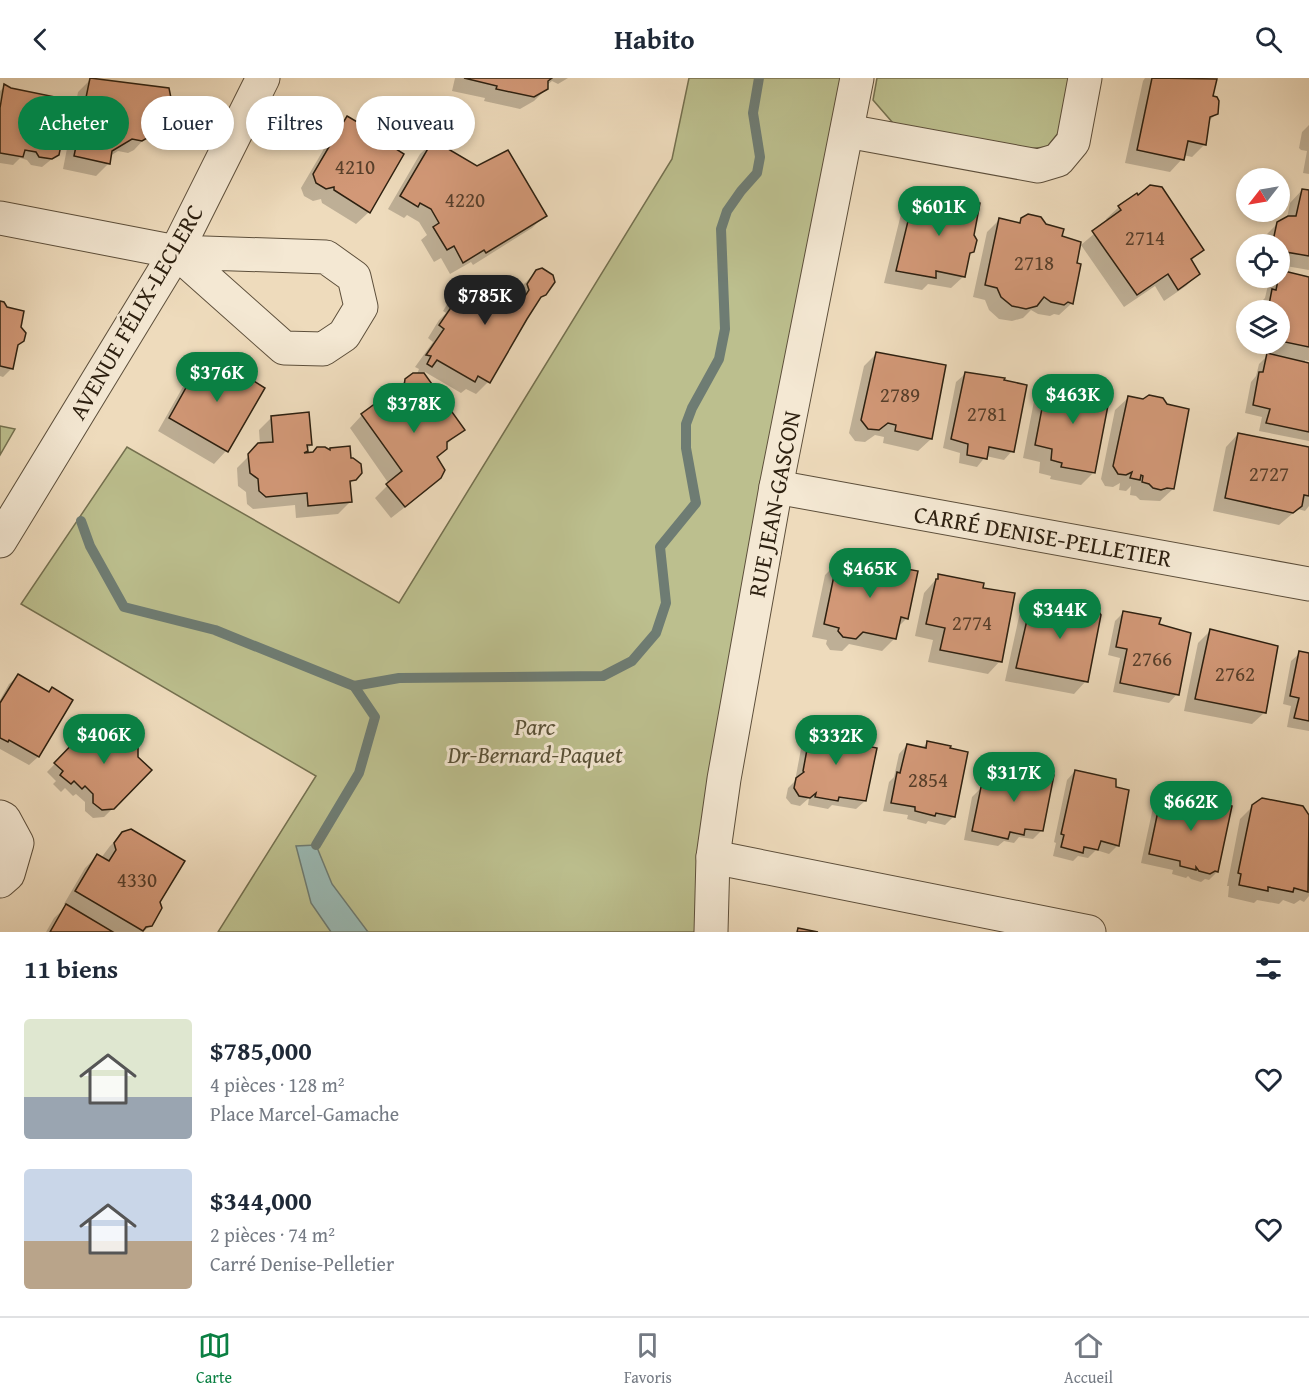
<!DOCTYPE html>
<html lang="fr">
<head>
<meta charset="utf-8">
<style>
	:root { --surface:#fff; --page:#f6f6f7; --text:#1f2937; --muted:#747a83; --line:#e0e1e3; --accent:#0b8043 }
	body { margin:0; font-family:"Gentium Book Plus",serif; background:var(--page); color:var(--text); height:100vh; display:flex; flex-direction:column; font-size:22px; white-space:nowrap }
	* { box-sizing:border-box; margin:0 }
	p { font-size:20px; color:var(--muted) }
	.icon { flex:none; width:33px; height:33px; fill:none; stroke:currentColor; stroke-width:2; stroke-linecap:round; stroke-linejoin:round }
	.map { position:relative; height:854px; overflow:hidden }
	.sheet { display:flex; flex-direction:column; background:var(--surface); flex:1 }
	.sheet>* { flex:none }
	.guide { position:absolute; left:18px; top:18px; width:600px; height:54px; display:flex; gap:12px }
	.needle { width:39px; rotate:239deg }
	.tools { position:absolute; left:1236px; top:90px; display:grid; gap:12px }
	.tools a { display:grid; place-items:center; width:54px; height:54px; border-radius:50%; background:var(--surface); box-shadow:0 3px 9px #0003; font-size:30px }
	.price { position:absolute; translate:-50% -51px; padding:0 14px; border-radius:21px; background:var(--accent); color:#fff; font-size:20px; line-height:39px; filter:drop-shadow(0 2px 3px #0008) }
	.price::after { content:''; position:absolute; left:50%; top:36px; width:18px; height:14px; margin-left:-9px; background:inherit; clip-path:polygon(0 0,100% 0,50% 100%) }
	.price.selected { background:#222; color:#fff }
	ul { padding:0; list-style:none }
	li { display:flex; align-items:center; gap:18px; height:150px; padding:0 24px }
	li span { display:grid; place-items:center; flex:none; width:168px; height:120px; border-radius:6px; color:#555 }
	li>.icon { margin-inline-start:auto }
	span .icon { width:72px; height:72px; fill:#fffc; stroke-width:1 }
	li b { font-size:26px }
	h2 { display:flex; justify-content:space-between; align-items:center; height:72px; padding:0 24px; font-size:26px }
	.tag { padding:0 21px; border-radius:27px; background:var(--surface); box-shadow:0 3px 9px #0003; font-size:21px; line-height:54px }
	.tag.selected { background:var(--accent); color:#fff }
	header { display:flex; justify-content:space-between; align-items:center; height:78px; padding:0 24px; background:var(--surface); font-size:27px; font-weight:700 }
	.dock { display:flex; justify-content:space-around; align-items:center; height:84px; border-top:2px solid var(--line); background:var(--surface); font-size:16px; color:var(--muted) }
	.dock a { display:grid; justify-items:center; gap:3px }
	.dock .selected { color:var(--accent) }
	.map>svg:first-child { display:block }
	.green { fill:#bcbf8e; stroke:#74704f; stroke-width:1.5 }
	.water { fill:#9abab5; stroke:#6e7c73; stroke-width:1.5 }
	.shadow { fill:#0003 }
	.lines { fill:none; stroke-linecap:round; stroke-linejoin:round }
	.stream { stroke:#6e7c73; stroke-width:10 }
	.building { fill:#d29877; stroke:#2d2010; stroke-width:1.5 }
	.minor-casing { stroke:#5d4f3b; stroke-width:35 }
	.minor { stroke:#f4e8d3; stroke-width:33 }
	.labels { text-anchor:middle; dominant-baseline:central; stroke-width:6; stroke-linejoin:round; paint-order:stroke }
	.number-label { font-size:21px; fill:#563e2a }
	.street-label { font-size:24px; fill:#2d2010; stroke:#f4e8d3 }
	.park-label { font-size:24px; font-style:italic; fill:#585036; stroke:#f4e8d3 }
</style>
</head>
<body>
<header><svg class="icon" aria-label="back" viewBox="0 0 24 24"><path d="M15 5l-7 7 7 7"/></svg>Habito<svg class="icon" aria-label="search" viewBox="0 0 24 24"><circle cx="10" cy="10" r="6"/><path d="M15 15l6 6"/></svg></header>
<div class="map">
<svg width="1309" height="854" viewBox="0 0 1309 854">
	<rect width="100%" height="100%" fill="#eedbbc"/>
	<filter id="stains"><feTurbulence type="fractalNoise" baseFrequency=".00333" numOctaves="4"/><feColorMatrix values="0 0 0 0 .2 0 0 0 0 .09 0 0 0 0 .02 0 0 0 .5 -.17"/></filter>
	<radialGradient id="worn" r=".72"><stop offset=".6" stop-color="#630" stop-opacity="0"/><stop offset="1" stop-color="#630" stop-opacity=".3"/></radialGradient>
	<!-- green -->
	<g class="green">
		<polygon points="689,0 860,0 711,854 218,854 316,698 21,526 127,369 399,525 672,81"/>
		<polygon points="877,0 1074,0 1063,49 1047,69 1012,72 893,45 873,22"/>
		<polygon points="0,348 15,351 0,377"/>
	</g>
	<!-- water -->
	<polygon class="water" points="316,767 332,806 368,854 331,854 311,825 296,768"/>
	<!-- shadow -->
	<g class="shadow">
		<polygon points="455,0 568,0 558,6 552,3 547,7 547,10 534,23 520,31 484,23 485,20 452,13"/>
		<polygon points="1145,0 1205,0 1215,2 1211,19 1216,36 1208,44 1205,66 1192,79 1183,77 1182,81 1170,94 1125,85 1143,3"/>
		<polygon points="91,1 167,28 148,46 147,58 134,72 128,75 118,73 110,78 108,86 96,98 63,91 78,14"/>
		<polygon points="5,8 58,76 42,89 31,87 27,82 20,80 13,87 0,85 0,13"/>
		<polygon points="347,40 369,134 356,146 322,125 321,121 313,123 304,118 301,110 335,52"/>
		<polygon points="1309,47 1309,96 1303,95 1307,73 1301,72 1299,70 1302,54"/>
		<polygon points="433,64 545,137 532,150 473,187 471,184 450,196 441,180 434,184 421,162 427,157 419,144 407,137 404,140 388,131 420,76"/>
		<polygon points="1302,112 1309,114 1309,192 1280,187 1280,166 1263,166 1265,158 1278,145 1287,140 1290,125"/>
		<polygon points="1136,117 1202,172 1191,183 1198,196 1186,208 1164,223 1155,208 1124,229 1081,167 1108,144 1106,141 1119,129"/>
		<polygon points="938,118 972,158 973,173 968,178 964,198 951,210 928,206 922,212 884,205 902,132 915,119 934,123"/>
		<polygon points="1022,141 1045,147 1061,159 1075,186 1072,225 1059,237 1054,236 1050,238 1038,236 1031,232 1023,240 1012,243 999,241 989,232 985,222 973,219 987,154 999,142 1018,146"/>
		<polygon points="537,193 545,216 534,227 488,304 476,316 466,311 461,315 425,294 423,296 463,351 446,367 436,380 440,399 427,412 391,440 375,420 389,406 350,350 362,337 391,316 406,302 417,296 419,291 415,289 433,264 428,260 439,242 446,235 443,233 454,215 466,203 517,226 515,219 524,206"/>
		<polygon points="1275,200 1309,200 1309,283 1305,282 1305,285 1309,286 1309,363 1259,353 1262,339 1245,335 1251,304 1256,298 1259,286 1268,277 1269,268 1260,266 1280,266 1280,232 1258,232 1260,225 1265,220 1268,207"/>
		<polygon points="0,225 20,249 23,263 16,269 12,290 3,299 0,298"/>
		<polygon points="876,276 931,361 918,373 883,365 884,359 875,357 865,364 855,363 849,355 864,288"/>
		<polygon points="202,285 218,291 224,286 263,310 226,373 214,386 158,353 189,298"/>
		<polygon points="965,296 1012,373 1004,382 986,378 977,389 959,385 960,375 943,370 956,304"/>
		<polygon points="1048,306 1094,394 1081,407 1050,401 1051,398 1039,395 1040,384 1023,380 1035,318"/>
		<polygon points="1128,320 1173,411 1160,423 1140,422 1136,418 1130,417 1131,408 1126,413 1119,412 1120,405 1113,409 1105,408 1101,401 1115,332"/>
		<polygon points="272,339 311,367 303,376 360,395 349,407 350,424 338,436 296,440 295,427 253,431 247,426 246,414 238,408 237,390 260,367 259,352"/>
		<polygon points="1238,356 1309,371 1309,428 1305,433 1298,431 1279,447 1213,433 1226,369"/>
		<polygon points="852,483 907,540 897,550 895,560 882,573 849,566 842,573 830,572 826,566 827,562 812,559 825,497 838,484 848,487"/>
		<polygon points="939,498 1000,583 988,596 928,584 933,562 915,558 924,515"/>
		<polygon points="1032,522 1086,603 1074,616 1005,603 1020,534"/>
		<polygon points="1123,535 1157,547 1177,616 1169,625 1113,614 1120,580 1108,577 1115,543"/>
		<polygon points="1210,553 1265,634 1252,646 1184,633 1198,565"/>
		<polygon points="1300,575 1309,576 1309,653 1287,649 1291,628 1283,626 1291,583"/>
		<polygon points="18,598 47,615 52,611 71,622 38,679 29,687 0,671 0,622 9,606"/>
		<polygon points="812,652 831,655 856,668 865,723 856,731 832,727 828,731 808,727 809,720 800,728 791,726 786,720 788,710 795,703 803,660"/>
		<polygon points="82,654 118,662 113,730 104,739 93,740 85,733 85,724 76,716 73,718 65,710 61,714 53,706 56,703 47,694 76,664 74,663"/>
		<polygon points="928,664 954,738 945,747 928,743 926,746 907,741 908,737 883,733 889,704 894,699 899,676 907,667 922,670"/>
		<polygon points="997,687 1042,752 1033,761 1019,759 1014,765 1004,763 998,768 964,762 972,719 981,710 986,711 989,696"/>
		<polygon points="1075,693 1118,767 1109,776 1096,772 1088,780 1078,778 1073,783 1053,778 1056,765 1054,764 1067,702"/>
		<polygon points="1163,716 1217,794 1209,802 1205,801 1201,804 1191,801 1188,798 1186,800 1172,796 1173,792 1141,785 1154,725"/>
		<polygon points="1253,728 1309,744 1309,818 1304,824 1300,822 1294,826 1283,822 1279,826 1257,822 1254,825 1228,819 1229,808 1227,808 1240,741"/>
		<polygon points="123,755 158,824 151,847 143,854 46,854 54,840 67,828 64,826 85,790 97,778 101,780 110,768"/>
	</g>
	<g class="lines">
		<!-- stream -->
		<g class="stream">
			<polyline points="81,443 90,468 124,529 215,552 354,608 375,639 359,695 316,767"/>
			<polyline points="354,608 399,600 603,598 632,583 656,555 666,525 660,469 696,425 686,370 686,346 692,330 719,281 725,251 721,151 727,133 741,113 757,95 760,79 753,35 759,0"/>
		</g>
	</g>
	<!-- building -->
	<g class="building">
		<polygon points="90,0 169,10 171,20 169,29 161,36 154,35 149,49 151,55 149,59 142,63 132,61 112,73 110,86 74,78"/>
		<polygon points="464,0 552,0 548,3 548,11 534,19 496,11 497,8"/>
		<polygon points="1152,0 1217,1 1213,18 1217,19 1219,23 1218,36 1210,39 1206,67 1188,63 1184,82 1137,72"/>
		<polygon points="4,6 11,10 70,22 59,77 52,81 39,79 36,74 25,72 23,79 0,75 0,30"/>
		<polygon points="347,38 364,48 368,47 380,54 382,62 404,76 370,135 334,112 334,109 326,111 316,105 313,96"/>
		<polygon points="433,62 477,88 508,72 547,138 486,175 484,172 463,185 454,168 447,172 433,149 439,145 431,131 420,125 418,129 400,118"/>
		<polygon points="1150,107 1162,109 1204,172 1191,181 1200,196 1178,212 1168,196 1137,217 1092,153 1121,132 1118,128 1137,115 1138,117"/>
		<polygon points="1302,111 1309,112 1309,178 1280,173 1280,166 1276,166 1273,163 1277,144 1288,138 1296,138"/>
		<polygon points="937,117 980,125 974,157 977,162 974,174 970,175 965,199 936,193 936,200 896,193 914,118 936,122"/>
		<polygon points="1028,136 1041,139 1046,146 1064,151 1062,158 1081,164 1077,185 1081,186 1073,226 1068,224 1064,227 1051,224 1044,219 1037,228 1026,231 1012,228 1001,219 997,210 985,207 999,140 1020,145 1021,140"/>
		<polygon points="542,190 553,197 555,204 546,217 541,219 527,241 490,305 478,298 475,304 437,282 432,289 427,286 431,278 426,277 444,251 439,247 452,228 454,229 458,222 454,220 466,201 472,204 475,200 488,208 499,206 509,212 513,222 520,226 529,212 527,206 536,192"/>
		<polygon points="1280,192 1309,199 1309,269 1280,263 1280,232 1268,232 1272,211 1276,212"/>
		<polygon points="0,223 4,224 7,229 24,233 21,249 26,255 24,263 18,267 13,291 0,288"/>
		<polygon points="876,274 946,287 932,361 895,353 896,347 888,345 879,352 868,351 861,342"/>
		<polygon points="1267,275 1309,285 1309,354 1266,345 1270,331 1253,327 1259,294 1263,294"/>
		<polygon points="208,282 213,283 220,291 224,284 265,310 228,374 169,340 201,283"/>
		<polygon points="965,294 1005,300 1004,302 1027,307 1014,374 989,369 987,381 967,377 968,366 951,361"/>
		<polygon points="413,295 424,295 465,352 447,364 447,371 437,379 445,392 441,400 405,429 386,406 402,393 361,336 391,314 393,317 404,309 405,301"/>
		<polygon points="1070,302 1084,305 1088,312 1110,317 1095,395 1061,389 1062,385 1051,382 1052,371 1035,367 1047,304 1063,307"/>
		<polygon points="1149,317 1163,320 1167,326 1189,331 1174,411 1167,410 1161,412 1153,410 1149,406 1142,404 1143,398 1141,397 1140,402 1130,400 1132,394 1126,397 1118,396 1113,388 1128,318 1143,321"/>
		<polygon points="309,334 312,367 307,367 308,373 304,375 313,374 317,369 325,369 330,372 330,370 350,368 351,380 353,380 361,386 362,395 356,402 350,403 352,424 308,428 307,415 266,419 259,413 258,401 250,395 248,376 258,365 273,364 271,338"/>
		<polygon points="1238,355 1309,369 1309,418 1304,417 1302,428 1293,435 1225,420"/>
		<polygon points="852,481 918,493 908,541 901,539 896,561 863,554 856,561 843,559 838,553 839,550 824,546 837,483 851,486"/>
		<polygon points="938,496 984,505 983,510 1015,515 1002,584 940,572 945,550 926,546 936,501 938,501"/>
		<polygon points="1032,520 1065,528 1065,531 1074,532 1084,525 1096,529 1101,537 1088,604 1016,590"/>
		<polygon points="1123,533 1161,540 1159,546 1191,555 1179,617 1120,605 1127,571 1116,569"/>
		<polygon points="1210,551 1278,568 1266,635 1195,621"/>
		<polygon points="1299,573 1309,575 1309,643 1294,640 1299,620 1290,618"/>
		<polygon points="18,596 49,614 52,609 73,622 39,679 9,662 8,664 0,660 0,625"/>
		<polygon points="97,640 118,660 130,659 138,667 138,679 152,692 114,731 102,732 93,725 93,716 85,708 82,711 74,703 71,706 60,697 63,693 54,685 83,655 81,653"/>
		<polygon points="838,647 855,650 859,658 857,666 877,670 866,723 839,719 838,723 815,719 816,715 810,720 799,718 794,710 796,700 804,694 803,693 811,650 830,654"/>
		<polygon points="927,663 951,668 950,670 968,674 955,739 936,735 935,738 915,733 915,729 891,725 897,694 900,695 907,666 926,670"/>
		<polygon points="997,686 1054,697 1043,753 1025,751 1024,757 1010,754 1008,761 972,753 981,709 992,711"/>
		<polygon points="1075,692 1116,701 1116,709 1129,712 1119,768 1101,763 1098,772 1084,769 1083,775 1061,769 1064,757 1061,756"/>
		<polygon points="1162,714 1187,719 1190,717 1232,728 1218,794 1215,793 1210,796 1199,793 1196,789 1196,792 1180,788 1180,783 1149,776"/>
		<polygon points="1262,720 1303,728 1309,737 1308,814 1294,810 1293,814 1268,809 1268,813 1239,807 1241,796 1238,795 1252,727"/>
		<polygon points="131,751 185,783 160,824 162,830 152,848 146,849 143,853 75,813 97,776 109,783 116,772 114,765 122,754"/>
		<polygon points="66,826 113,854 50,854"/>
		<polygon points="798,850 818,854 797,854"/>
	</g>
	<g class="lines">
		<!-- minor casing -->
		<g class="minor-casing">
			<g id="minor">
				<polyline points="847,53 1038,88 1058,82 1073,64 1085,0"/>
				<polyline points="0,140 176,174 326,179 354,199 361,229 344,257 323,271 284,270 176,174"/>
				<polyline points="776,409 1309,506"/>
				<polyline points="0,463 176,174 263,0"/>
				<polyline points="0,739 4,741 17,765 8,796 0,803"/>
				<polyline points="713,779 1089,854"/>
				<polyline points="711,854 713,779 724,701 776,409 857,0"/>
			</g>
		</g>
		<!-- minor -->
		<use href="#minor" class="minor"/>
	</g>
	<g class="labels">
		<!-- number labels -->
		<g class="number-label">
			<text x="355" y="88">4210</text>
			<text x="465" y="121">4220</text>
			<text x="1145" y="159">2714</text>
			<text x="1034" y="184">2718</text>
			<text x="900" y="316">2789</text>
			<text x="987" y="335">2781</text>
			<text x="1269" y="395">2727</text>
			<text x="972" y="544">2774</text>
			<text x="1152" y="580">2766</text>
			<text x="1235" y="595">2762</text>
			<text x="928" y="701">2854</text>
			<text x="137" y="801">4330</text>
		</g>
		<!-- street labels -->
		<g class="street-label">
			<text transform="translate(136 234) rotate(-60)">AVENUE FÉLIX-LECLERC</text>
			<text transform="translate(774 426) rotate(-79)">RUE JEAN-GASCON</text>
			<text transform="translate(1043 458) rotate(10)">CARRÉ DENISE-PELLETIER</text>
		</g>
		<!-- park labels -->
		<g class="park-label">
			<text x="535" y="648">Parc<tspan x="535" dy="28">Dr-Bernard-Paquet</tspan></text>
		</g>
	</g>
	<rect width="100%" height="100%" filter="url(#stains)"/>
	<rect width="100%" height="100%" fill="url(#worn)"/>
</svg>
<div class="tools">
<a><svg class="needle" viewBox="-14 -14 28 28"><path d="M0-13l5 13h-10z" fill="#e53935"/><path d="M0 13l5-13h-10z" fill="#747a83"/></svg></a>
<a><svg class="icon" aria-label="locate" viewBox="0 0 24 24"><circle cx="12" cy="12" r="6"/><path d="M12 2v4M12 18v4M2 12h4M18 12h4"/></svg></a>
<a><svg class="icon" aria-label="layers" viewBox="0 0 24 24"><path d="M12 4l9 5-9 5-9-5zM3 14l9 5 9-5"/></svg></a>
</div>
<b class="price" style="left:939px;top:159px">$601K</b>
<b class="price selected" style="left:485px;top:248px">$785K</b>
<b class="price" style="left:217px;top:325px">$376K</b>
<b class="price" style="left:1073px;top:347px">$463K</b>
<b class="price" style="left:414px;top:356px">$378K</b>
<b class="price" style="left:870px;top:521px">$465K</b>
<b class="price" style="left:1060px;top:562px">$344K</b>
<b class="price" style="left:104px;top:687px">$406K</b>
<b class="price" style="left:836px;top:688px">$332K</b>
<b class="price" style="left:1014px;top:725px">$317K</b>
<b class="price" style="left:1191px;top:754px">$662K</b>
<div class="guide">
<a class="tag selected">Acheter</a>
<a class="tag">Louer</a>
<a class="tag">Filtres</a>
<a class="tag">Nouveau</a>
</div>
</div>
<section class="sheet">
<h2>11 biens<svg class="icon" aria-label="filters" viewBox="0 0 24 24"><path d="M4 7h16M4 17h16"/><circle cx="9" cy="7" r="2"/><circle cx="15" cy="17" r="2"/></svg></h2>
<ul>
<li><span style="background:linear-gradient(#dfe7d0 65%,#9aa5b1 0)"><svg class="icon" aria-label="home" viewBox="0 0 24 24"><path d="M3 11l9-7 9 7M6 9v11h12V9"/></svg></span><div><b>$785,000</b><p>4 pièces · 128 m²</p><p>Place Marcel-Gamache</p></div><svg class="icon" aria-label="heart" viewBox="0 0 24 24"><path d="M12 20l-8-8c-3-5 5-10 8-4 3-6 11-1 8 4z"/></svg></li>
<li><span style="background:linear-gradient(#c9d6e8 60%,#b9a48a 0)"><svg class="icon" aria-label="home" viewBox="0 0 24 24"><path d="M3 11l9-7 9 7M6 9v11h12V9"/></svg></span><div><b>$344,000</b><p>2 pièces · 74 m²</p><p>Carré Denise-Pelletier</p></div><svg class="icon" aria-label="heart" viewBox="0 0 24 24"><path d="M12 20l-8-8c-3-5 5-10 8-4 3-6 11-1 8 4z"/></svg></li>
</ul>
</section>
<nav class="dock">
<a class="selected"><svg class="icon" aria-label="map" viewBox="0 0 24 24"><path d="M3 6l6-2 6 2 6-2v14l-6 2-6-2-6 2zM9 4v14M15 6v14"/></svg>Carte</a>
<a><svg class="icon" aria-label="saved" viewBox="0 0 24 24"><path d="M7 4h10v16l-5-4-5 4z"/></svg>Favoris</a>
<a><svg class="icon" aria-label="home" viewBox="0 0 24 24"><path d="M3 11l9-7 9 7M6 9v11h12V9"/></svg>Accueil</a>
</nav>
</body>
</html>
